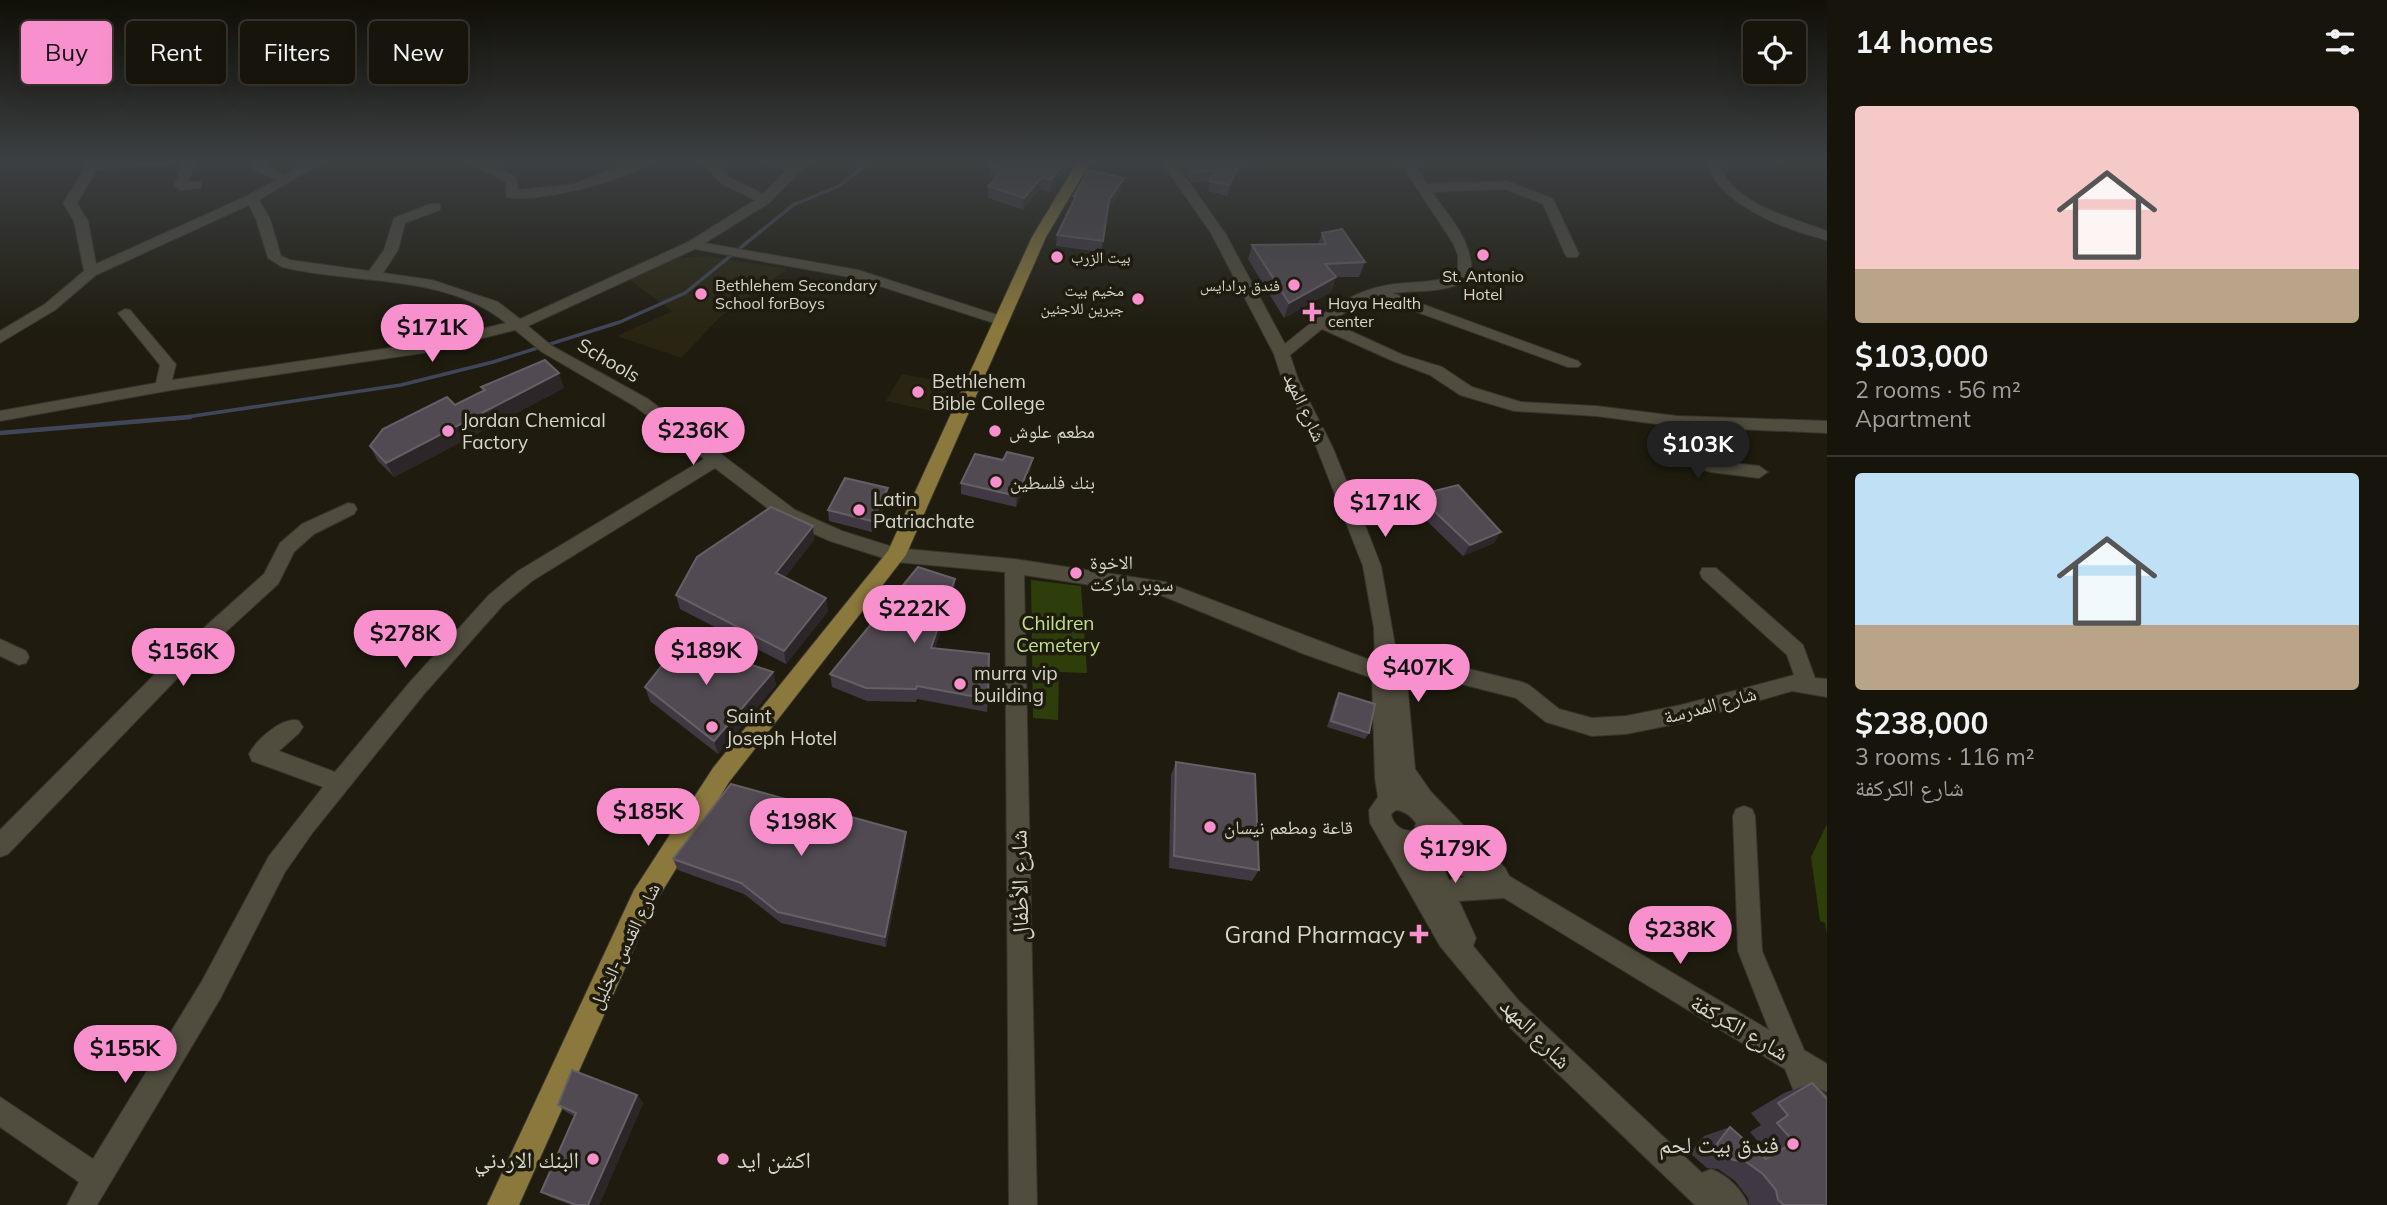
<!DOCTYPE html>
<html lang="en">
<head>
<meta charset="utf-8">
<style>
	:root { --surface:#17150b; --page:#242219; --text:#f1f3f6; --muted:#9e9f9d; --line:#36342c; --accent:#f790cd }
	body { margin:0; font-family:Mulish,"Noto Naskh Arabic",sans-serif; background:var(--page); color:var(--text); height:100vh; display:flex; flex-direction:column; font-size:26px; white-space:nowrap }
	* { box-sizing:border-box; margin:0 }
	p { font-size:23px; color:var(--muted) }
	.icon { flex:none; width:38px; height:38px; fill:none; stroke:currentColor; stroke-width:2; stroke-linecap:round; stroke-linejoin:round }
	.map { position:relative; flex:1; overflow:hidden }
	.sheet { display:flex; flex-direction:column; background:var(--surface); width:560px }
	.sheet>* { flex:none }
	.banner { position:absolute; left:21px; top:21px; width:665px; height:63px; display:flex; gap:14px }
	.tools { position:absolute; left:1743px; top:21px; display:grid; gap:14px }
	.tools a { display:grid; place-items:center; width:63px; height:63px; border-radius:7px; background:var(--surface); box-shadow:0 7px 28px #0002,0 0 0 2px var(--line); font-size:35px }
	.price { position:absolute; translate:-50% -60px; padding:0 16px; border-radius:24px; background:var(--accent); color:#111; font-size:23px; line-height:46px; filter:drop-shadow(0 2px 4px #0008) }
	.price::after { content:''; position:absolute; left:50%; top:42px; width:21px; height:16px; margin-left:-10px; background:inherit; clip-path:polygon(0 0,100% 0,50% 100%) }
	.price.on { background:#222; color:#fff }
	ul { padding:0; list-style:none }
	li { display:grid; align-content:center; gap:14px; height:371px; padding:0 28px }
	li+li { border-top:2px solid var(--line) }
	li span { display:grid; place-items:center; height:217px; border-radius:7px; color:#555 }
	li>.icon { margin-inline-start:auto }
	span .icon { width:126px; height:126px; fill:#fffc; stroke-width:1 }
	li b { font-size:30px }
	h2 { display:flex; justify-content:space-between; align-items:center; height:84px; padding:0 28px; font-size:30px }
	.chip { padding:0 24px; border-radius:7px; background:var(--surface); box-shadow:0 7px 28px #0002,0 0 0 2px var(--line); font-size:24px; line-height:63px }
	.chip.on { background:var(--accent); color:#111 }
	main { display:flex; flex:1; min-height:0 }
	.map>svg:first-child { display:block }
	.built { fill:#292512 }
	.green { fill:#2d3e0a }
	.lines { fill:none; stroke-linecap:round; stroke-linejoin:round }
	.stream-far1 { stroke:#404659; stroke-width:3.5 }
	.stream { stroke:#404659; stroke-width:4.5 }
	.minor-casing { stroke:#36342e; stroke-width:2 }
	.major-casing { stroke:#36342e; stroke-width:2 }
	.minor { fill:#504d3f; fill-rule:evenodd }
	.major { fill:#8b783d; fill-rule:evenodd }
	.wall { fill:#403943 }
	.shaded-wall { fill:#2c2628 }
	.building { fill:#514a52; stroke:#665f65; stroke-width:2 }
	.poi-dot { fill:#f790cd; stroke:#1f1c0f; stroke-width:2.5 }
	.labels { text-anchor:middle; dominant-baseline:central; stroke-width:7; stroke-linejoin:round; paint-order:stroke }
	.far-poi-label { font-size:16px; fill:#d7d5cd; stroke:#1f1c0f; text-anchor:start }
	.street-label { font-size:19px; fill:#d7d5cd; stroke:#1f1c0f }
	.poi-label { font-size:19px; fill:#d7d5cd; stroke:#1f1c0f; text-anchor:start }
	.park-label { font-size:19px; fill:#c0e28a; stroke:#1f1c0f }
	.near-street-label { font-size:23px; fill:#d7d5cd; stroke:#1f1c0f }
	.near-poi-label { font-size:23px; fill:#d7d5cd; stroke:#1f1c0f; text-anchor:end }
</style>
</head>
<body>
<main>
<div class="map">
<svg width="1827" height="1205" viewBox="0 0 1827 1205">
	<rect width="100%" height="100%" fill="#1f1c0f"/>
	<!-- built -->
	<g class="built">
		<polygon points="708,256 787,269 720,317 681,358 617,336 672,311 627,278 676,258"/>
		<polygon points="902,374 950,383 937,412 886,401"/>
	</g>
	<!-- green -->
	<g class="green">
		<polygon points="1031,580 1081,586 1087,673 1059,672 1058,720 1033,718"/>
		<polygon points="1827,824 1827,935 1825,923 1820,921 1811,857"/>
	</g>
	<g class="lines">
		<!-- stream-far1 -->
		<polyline class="stream-far1" points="173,419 401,385 493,362 620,322 685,293 793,205 839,186 871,161"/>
		<!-- stream -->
		<polyline class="stream" points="0,433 190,417"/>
		<!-- minor casing -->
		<g class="minor-casing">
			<g id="minor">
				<path d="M92 161H170L164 165 97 169 77 203 88 221 96 264 247 196 275 180 253 169 252 161H264V164L284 175 308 161H324L259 200 270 219 281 256 290 260 369 271 384 250 394 218 430 204H440V210L405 223 398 250 383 273 432 280 498 302 520 319 688 242 755 200 722 184 701 161H714L730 178 763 194 787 170 761 161 793 164 796 161H810L769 203 705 243 858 270 1007 318 1009 321 1007 324H997L855 278 695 249 528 326 552 346 648 399 795 510 842 531 896 548 1014 559 1165 582 1375 662 1374 628 1363 566 1316 446 1282 379 1274 354 1211 233 1161 161H1174L1225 233 1285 344C1316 319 1346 292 1388 285 1412 281 1435 284 1458 274V255L1453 243 1399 161H1412L1427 184 1507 181 1553 199 1579 254 1577 257H1567L1565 254 1543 204 1505 189 1432 192C1452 221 1472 239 1472 276 1453 294 1417 290 1392 293L1578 361 1581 364 1578 367H1568L1376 297 1355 306 1331 322 1403 355 1442 367 1472 387 1521 402 1596 406 1677 416 1827 421V433L1690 427 1715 461 1759 466 1768 472 1759 478 1710 472 1704 470 1672 426 1596 416 1514 411 1460 395 1430 375 1393 361 1322 329 1290 355 1298 379 1332 446 1359 512 1416 511 1422 512 1425 517 1422 522 1416 523 1365 525 1381 566 1396 651 1522 682 1529 685 1559 709 1592 718 1626 716 1681 705 1794 675 1787 655 1702 578 1700 573 1702 568H1716L1803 645 1815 678 1827 679V697L1792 691 1681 723 1626 734 1592 736 1546 722 1516 698 1406 670 1415 769 1431 792 1505 868 1509 876 1769 1030 1738 951 1733 816 1736 809 1744 806 1752 809 1755 816 1762 951 1804 1050 1827 1064V1092L1820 1089 1827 1096V1129C1801 1118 1795 1093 1785 1069L1504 898 1459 901 1476 938 1473 946 1518 1000 1702 1173 1711 1169C1727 1175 1742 1189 1748 1205H1695L1500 1018 1440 946 1370 823 1369 810 1378 797 1375 778 1372 678 1304 654 1163 596 1024 575 1037 1205H1009L1005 572 896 562 830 541 783 520 715 468 532 581 503 605 424 694 313 832 285 872 220 999 97 1205H67L79 1182 0 1127V1097L93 1159 202 981 269 856 323 787 252 761 249 754C256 740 284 715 299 721L303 727 299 733 279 751 335 772 410 682 489 595 518 571 704 459 636 407 542 352 515 330 423 353 172 390 0 421V411L156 383 160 365 118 313 125 309 130 310 173 361 176 364 172 380 423 343 506 323C445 273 356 285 282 267L268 258 256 219 249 205 96 275 55 310 0 343V331L45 304 84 271 74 221 63 203 89 162ZM1396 810C1405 811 1411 816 1416 823L1414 830C1403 833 1393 825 1391 814ZM1437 829 1455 848 1435 838ZM1442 865 1465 877 1449 880Z"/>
				<polygon points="184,161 196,161 188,182 201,182 201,188 180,190 174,186"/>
				<path d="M466 161H483L516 177 518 190 574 184 634 161H653C628 181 538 203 506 197V182Z"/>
				<path d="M1711 161H1724L1720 167C1737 206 1791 217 1827 231V240C1787 230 1724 207 1708 167Z"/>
				<polygon points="348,503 354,504 357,509 354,514 314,534 294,552 278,584 193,662 8,854 0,857 0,830 179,650 264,574 280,543 302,524"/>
				<polygon points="0,639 26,651 29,657 26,663 19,665 0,656"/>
			</g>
		</g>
		<!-- major casing -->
		<g class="major-casing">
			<polygon id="major" points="1078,161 1091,161 1046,237 906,555 729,782 652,908 519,1205 487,1205 634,890 713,768 888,551 1032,237"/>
		</g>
		<!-- minor -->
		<use href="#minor" class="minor"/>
		<!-- major -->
		<use href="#major" class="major"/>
	</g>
	<!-- wall -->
	<g class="wall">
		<polygon points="993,161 1071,161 1050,192 1040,189 1023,210 988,198 988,186 995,179 989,178 990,166"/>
		<polygon points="1177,161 1242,161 1240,169 1227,196 1208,191 1210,181 1192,182"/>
		<polygon points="1122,188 1108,211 1101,252 1056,246 1057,235 1073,203 1074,196"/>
		<polygon points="1322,233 1365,262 1359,277 1336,277 1331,292 1284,318 1248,259 1252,245 1318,244"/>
		<polygon points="481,387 564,388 394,477 378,461 370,446 483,391"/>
		<polygon points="1031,469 1016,507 961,494 961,483"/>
		<polygon points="1458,485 1494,543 1463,556 1426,520 1424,511 1412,506 1418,495"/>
		<polygon points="888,499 872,532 829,521 828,510"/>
		<polygon points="813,526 814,540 785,577 826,598 828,611 786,664 680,609 676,595"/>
		<polygon points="955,579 954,593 935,648 988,699 987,712 917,699 916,702 867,701 832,687 830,674"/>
		<polygon points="773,672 776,685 718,754 650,701 645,687"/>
		<polygon points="1339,693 1369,733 1365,739 1327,727 1335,700"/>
		<polygon points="1176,762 1259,870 1252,881 1169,868 1171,775"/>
		<polygon points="906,832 906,844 886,947 781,923 744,894 678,870 673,859"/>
		<polygon points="1812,1083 1827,1205 1749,1205 1748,1198 1735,1181 1718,1169 1707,1168 1690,1153 1704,1136 1730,1127 1761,1154 1766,1151 1750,1132 1761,1125 1751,1113 1784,1093"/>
		<polygon points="637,1095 643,1103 599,1205 571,1205 550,1197 541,1192 574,1116 566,1112 558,1105"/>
	</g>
	<!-- shaded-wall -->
	<g class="shaded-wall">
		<polygon points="1064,161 1071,161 1050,192 1051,180"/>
		<polygon points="1241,161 1240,169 1227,196 1229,185"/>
		<polygon points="1042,177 1040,189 1023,210 1024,198"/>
		<polygon points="1124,178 1122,188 1108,211 1109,200"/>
		<polygon points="1336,277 1331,292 1284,318 1289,303"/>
		<polygon points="559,373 564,388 394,477 386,463"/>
		<polygon points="1033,458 1031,469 1016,507 1017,496"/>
		<polygon points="888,488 888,499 872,532 872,521"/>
		<polygon points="813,526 814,540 778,586 776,573"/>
		<polygon points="1501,532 1494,543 1463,556 1470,545"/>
		<polygon points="955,579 954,593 931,661 931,648"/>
		<polygon points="826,598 828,611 786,664 784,651"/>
		<polygon points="773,672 776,685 718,754 714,741"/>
		<polygon points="906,832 906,844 886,947 885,937"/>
		<polygon points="637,1095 643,1103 599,1205 588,1205"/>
	</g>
	<!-- building -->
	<g class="building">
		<polygon points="993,161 1064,161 1051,180 1042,177 1024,198 988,186 1005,169 990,166"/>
		<polygon points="1187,161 1241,161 1229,185 1210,181 1216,170 1195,172"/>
		<polygon points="1089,170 1124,178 1109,200 1103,241 1057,235 1076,196 1074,196"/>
		<polygon points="1342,229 1365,262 1325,264 1336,277 1289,303 1252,245 1326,244 1322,233"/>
		<polygon points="545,360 559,373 386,463 370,446 383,429 447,397 455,405 485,390 481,387"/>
		<polygon points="1007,452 1033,458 1017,496 961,483 975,454 1003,460"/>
		<polygon points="845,478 888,488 872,521 828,510"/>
		<polygon points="1458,485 1501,532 1470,545 1432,509 1430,500 1418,495"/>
		<polygon points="771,507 813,526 776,573 826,598 784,651 676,595 697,557"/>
		<polygon points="918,567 955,579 931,648 989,654 988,699 917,686 916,689 866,688 830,674"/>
		<polygon points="681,641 773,672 714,741 645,687"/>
		<polygon points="1339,693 1375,704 1369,733 1331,721"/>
		<polygon points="1176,762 1255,774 1259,870 1174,856"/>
		<polygon points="731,784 906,832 885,937 778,912 741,883 673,859"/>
		<polygon points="572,1070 637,1095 588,1205 577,1205 541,1192 576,1113 558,1105"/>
		<polygon points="1812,1083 1827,1099 1827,1205 1784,1205 1778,1200 1776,1190 1763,1174 1745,1161 1733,1160 1716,1145 1730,1127 1766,1159 1794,1142 1777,1123 1788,1115 1778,1103"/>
	</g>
	<!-- sky -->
	<linearGradient id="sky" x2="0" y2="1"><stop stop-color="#110f08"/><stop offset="0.49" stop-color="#3c4042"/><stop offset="1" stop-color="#3c4042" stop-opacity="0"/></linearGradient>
	<rect width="1827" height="330" fill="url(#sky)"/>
	<!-- markers -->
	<g class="poi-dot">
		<circle cx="1483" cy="255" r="7"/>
		<circle cx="1057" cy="257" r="7"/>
		<circle cx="1294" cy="285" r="7"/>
		<circle cx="701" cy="294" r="7"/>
		<circle cx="1138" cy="299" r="7"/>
		<path d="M1308.5 301.5h7v7h7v7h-7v7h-7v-7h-7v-7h7z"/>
		<circle cx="918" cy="392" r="7"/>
		<circle cx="448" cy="431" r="7"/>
		<circle cx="995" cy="431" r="7"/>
		<circle cx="996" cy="482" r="7"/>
		<circle cx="859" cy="510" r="7"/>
		<circle cx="1076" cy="573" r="7"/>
		<circle cx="960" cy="684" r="7"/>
		<circle cx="712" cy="727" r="7"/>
		<circle cx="1210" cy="827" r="7"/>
		<path d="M1415.5 923.5h7v7h7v7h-7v7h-7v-7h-7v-7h7z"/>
		<circle cx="1793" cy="1144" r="7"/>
		<circle cx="593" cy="1159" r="7"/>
		<circle cx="723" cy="1159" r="7"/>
	</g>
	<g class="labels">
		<!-- far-poi labels -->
		<g class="far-poi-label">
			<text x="1071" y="257">بيت الزرب</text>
			<text x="1483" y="276" text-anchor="middle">St. Antonio<tspan x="1483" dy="18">Hotel</tspan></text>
			<text x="715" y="285">Bethlehem Secondary<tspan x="715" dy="18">School forBoys</tspan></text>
			<text x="1280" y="285" text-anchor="end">فندق برادايس</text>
			<text x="1124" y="290" text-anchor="end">مخيم بيت<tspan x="1124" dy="18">جبرين للاجئين</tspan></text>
			<text x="1328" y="303">Haya Health<tspan x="1328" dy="18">center</tspan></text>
		</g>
		<!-- street labels -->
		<g class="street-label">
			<text transform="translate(609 360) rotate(30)">Schools</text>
			<text transform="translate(1305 407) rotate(65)">شارع المهد</text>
			<text transform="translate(1710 705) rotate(-15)">شارع المدرسة</text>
			<text transform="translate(624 946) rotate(-64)">شارع القدس-الخليل</text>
		</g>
		<!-- poi labels -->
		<g class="poi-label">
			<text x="932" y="381">Bethlehem<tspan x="932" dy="22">Bible College</tspan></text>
			<text x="462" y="420">Jordan Chemical<tspan x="462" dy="22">Factory</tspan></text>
			<text x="1009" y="431">مطعم علوش</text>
			<text x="1010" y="482">بنك فلسطين</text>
			<text x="873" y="499">Latin<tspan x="873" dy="22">Patriachate</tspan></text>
			<text x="1090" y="562">الاخوة<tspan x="1090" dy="22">سوبر ماركت</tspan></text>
			<text x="974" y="673">murra vip<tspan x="974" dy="22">building</tspan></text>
			<text x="726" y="716">Saint<tspan x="726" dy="22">Joseph Hotel</tspan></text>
			<text x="1224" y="827">قاعة ومطعم نيسان</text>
		</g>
		<!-- park labels -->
		<g class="park-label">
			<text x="1058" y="623">Children<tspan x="1058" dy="22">Cemetery</tspan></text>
		</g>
		<!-- near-street labels -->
		<g class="near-street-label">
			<text transform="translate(1019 885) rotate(-91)">شارع الأطفال</text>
			<text transform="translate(1740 1027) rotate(30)">شارع الكركفة</text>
			<text transform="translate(1536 1033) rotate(45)">شارع المهد</text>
		</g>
		<!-- near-poi labels -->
		<g class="near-poi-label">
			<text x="1405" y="934">Grand Pharmacy</text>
			<text x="1779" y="1144">فندق بيت لحم</text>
			<text x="579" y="1159">البنك الاردني</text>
			<text x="737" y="1159" text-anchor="start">اكشن ايد</text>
		</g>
	</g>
</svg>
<div class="tools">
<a><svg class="icon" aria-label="locate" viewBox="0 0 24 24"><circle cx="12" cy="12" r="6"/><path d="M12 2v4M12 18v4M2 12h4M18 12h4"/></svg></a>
</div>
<b class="price" style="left:432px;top:364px">$171K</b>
<b class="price" style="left:693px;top:467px">$236K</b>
<b class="price on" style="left:1698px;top:481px">$103K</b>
<b class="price" style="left:1385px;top:539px">$171K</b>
<b class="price" style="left:914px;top:645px">$222K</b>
<b class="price" style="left:405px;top:670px">$278K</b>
<b class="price" style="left:706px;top:687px">$189K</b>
<b class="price" style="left:183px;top:688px">$156K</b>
<b class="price" style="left:1418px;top:704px">$407K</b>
<b class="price" style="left:648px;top:848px">$185K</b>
<b class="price" style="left:801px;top:858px">$198K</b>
<b class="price" style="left:1455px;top:885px">$179K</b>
<b class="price" style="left:1680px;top:966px">$238K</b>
<b class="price" style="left:125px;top:1085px">$155K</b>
<div class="banner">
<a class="chip on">Buy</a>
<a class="chip">Rent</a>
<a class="chip">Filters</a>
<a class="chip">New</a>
</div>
</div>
<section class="sheet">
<h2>14 homes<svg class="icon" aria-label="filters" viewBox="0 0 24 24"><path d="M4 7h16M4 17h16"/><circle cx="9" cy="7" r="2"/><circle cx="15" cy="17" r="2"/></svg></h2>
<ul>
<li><span style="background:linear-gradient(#f6c9c9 75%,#b9a48a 0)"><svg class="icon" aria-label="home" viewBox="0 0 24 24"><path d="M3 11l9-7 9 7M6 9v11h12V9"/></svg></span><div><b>$103,000</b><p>2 rooms · 56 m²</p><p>Apartment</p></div></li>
<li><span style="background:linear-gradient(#bfe0f5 70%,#b9a48a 0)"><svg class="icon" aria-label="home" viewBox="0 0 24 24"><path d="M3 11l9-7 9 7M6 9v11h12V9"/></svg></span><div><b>$238,000</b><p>3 rooms · 116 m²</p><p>شارع الكركفة</p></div></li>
</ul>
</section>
</main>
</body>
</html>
